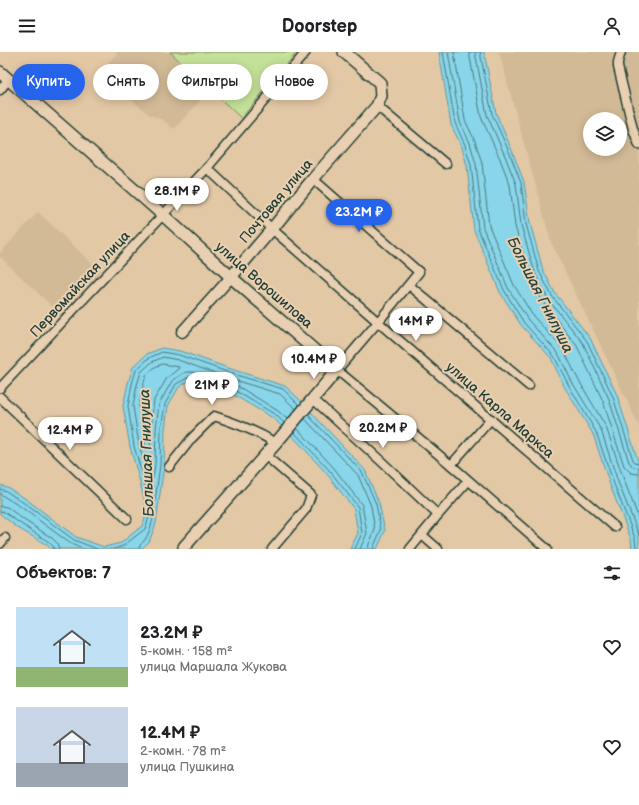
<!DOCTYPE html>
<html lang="ru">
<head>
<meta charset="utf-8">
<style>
	:root { --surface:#fff; --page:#f6f6f6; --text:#202124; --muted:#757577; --accent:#2563eb }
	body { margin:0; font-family:"Balsamiq Sans",sans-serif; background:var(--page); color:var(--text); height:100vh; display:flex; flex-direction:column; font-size:15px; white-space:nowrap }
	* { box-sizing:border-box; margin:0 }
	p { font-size:13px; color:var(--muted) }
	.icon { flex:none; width:22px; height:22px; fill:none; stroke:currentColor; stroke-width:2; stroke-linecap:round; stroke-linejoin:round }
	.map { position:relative; height:497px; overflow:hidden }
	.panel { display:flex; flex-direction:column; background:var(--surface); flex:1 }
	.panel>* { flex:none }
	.banner { position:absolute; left:12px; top:12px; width:400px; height:36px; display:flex; gap:8px }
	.controls { position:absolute; left:583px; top:60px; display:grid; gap:8px }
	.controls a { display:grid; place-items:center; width:44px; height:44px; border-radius:50%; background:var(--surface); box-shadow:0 2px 10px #0003; font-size:20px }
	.price { position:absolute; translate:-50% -34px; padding:0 9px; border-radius:14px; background:#fff; color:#222; font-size:13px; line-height:26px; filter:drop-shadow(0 1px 2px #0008) }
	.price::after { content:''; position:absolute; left:50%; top:24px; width:12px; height:9px; margin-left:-6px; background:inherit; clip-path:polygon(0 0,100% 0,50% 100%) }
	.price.on { background:var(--accent); color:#fff }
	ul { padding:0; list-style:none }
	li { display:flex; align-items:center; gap:12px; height:100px; padding:0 16px }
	li span { display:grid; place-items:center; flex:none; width:112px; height:80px; border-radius:0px; color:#555 }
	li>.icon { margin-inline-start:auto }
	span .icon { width:48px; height:48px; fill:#fffc; stroke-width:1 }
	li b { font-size:17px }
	h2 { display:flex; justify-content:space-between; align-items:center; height:48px; padding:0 16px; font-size:17px }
	.chip { padding:0 14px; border-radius:18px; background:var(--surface); box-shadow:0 2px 10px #0003; font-size:14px; line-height:36px }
	.chip.on { background:var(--accent); color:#fff }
	header { display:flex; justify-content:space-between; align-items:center; height:52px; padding:0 16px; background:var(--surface); font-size:18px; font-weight:700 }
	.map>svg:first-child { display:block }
	.built { fill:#d2ba96; fill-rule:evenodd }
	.green { fill:#c4e198; stroke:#728f66 }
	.water { fill:#89d5ea; stroke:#5f98a1 }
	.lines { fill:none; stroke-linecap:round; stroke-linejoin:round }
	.shore { stroke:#497a7d; stroke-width:1 }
	.minor-casing { stroke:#1f3d34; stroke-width:11 }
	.tertiary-casing { stroke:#1f3d34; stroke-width:13 }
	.secondary-casing { stroke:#1f3d34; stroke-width:14 }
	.minor { stroke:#ead0b2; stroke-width:8 }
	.tertiary { stroke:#ead0b2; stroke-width:10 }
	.secondary { stroke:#ead0b2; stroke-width:11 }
	.labels { text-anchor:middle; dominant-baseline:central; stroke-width:4; stroke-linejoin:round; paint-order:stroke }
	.street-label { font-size:14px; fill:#1f3d34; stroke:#ead0b2 }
	.water-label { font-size:15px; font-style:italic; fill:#24453d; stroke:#ead0b2 }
</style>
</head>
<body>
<header><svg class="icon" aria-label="menu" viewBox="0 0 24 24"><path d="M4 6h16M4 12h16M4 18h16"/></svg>Doorstep<svg class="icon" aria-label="person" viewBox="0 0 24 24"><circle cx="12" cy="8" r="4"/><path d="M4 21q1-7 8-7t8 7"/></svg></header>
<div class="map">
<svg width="639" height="497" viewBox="0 0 639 497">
	<rect width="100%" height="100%" fill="#e3c8a5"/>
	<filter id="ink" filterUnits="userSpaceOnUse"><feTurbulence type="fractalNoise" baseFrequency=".025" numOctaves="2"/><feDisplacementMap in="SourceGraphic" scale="8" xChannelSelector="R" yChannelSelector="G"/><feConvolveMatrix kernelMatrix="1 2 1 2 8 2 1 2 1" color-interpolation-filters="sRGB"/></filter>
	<g filter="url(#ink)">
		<!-- built -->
		<g class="built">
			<polygon points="118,0 175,0 213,35 174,77 163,68 150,63 99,21"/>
			<path d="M499 0H639V374L551 190ZM590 67H620V97H590Z"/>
			<polygon points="38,160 101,220 61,263 0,205 0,201"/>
		</g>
		<!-- green -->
		<polygon class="green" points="170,0 297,0 241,66"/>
		<!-- water -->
		<g class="water">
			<polygon points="439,0 484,0 496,61 513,101 524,130 530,171 543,218 555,241 590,286 617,343 639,412 639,497 632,497 631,487 610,433 593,382 564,334 551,306 521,273 500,240 474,178 467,114 462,95 451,73"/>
			<polygon points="162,296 180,299 234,318 285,334 299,347 323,373 365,418 379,451 385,479 377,497 350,497 358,481 354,457 327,422 299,391 273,366 232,342 216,343 202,330 190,328 179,335 168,354 165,377 164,413 156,471 149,490 141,497 51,497 47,493 18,476 0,462 0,433 7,435 26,447 76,485 104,495 121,491 142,474 147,460 140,430 130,395 123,354 128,331 133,315 147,302"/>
		</g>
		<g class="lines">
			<!-- shore -->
			<g class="shore">
				<polyline points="443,0 455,71 465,93 471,113 478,177 504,238 524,271 554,304 568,332 596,380 614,432 635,486 636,497"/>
				<polyline points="448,0 460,70 470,91 476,112 483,176 508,236 528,268 558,301 572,330 601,378 618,430 639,483"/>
				<polyline points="454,0 465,68 475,89 482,111 489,174 514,233 533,264 563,297 578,327 606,375 624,428 639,467"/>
				<polyline points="469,0 481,65 500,107 510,133 515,174 529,223 543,250 577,294 603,349 624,414 631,421 639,422"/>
				<polyline points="475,0 487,63 505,104 516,132 521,173 535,221 548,247 583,291 609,347 629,410 633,415 639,416"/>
				<polyline points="480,0 492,62 510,102 521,131 526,172 539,219 552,244 587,289 613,345 633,408 635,410 639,411"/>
				<polygon points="163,312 179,315 179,316 167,326 154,348 151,376 150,395 147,396 146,395 145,391 139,354 143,334 146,323 155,315"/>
				<polyline points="308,363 362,420 376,452 381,478 374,494 373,497"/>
				<polyline points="287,367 278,359 236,333 231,333 220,334 207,322 191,320 186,320 174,327 172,329 159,352 156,377 155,412 153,427 150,429 149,427 139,393 133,354 137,333 141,320 152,310 163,305 178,308 231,327 280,342 296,357"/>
				<polyline points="305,367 358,423 371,454 375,478 369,492 368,497"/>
				<polyline points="284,371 276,363 234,338 218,339 204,327 189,325 176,332 165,352 161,377 160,413 154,457 153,459 150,458 144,429 134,394 128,354 132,332 136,318 149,306 162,300 179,303 233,322 283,337 299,353"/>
				<polyline points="297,376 334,416 362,453 367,481 360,497"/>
				<polyline points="294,380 330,419 358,455 362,481 355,497"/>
				<polyline points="0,437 6,439 24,451 74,488 97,497"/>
				<polyline points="0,442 21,455 71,492 83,497"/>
				<polyline points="0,454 7,455 24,468 52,486 57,491 59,497"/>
				<polyline points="0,459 4,460 21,472 49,490 53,494 54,497"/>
				<path d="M114 497 123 494 145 477 149 465 152 464 153 466C152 472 148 484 144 489 141 492 140 492 139 497"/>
			</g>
			<!-- minor casing -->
			<g class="minor-casing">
				<g id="minor">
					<polyline points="621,0 618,10 618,15 633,77 639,93"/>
					<polyline points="0,38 8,28"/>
					<polyline points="377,54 446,112"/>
					<polyline points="207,116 272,177 378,270 615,475"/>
					<polyline points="313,127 419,220 378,270 337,318 451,413 547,497"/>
					<polyline points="409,233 529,334"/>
					<polyline points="0,336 207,116 306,0"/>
					<polyline points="0,345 127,467"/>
					<polyline points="313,347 382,410 438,463"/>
					<polyline points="265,403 311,443 306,457 272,497"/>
					<polyline points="451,413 491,367"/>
					<path d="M169 415 192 386 214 364C236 371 256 379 276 391"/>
					<polyline points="422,483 438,497"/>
					<polyline points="0,492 5,486"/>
					<polyline points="410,497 438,463 468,429"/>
				</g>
			</g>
			<!-- tertiary casing -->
			<g class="tertiary-casing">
				<polyline id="tertiary" points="182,280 231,225"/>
			</g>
			<!-- secondary casing -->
			<g class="secondary-casing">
				<g id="secondary">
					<polyline points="0,20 163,163 231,225 337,318 276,391 184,495 184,497"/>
					<polyline points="231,225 272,177 313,127 377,54 381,44 380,31 344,0"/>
				</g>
			</g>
			<!-- minor -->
			<use href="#minor" class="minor"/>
			<!-- tertiary -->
			<use href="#tertiary" class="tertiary"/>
			<!-- secondary -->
			<use href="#secondary" class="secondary"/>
		</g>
	</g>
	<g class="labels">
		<!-- street labels -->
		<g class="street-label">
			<text transform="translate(276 149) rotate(-50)">Почтовая улица</text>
			<text transform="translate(80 232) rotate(-47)">Первомайская улица</text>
			<text transform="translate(264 233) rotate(41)">улица Ворошилова</text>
			<text transform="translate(500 358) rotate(41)">улица Карла Маркса</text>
		</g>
		<!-- water labels -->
		<g class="water-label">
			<text transform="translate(540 243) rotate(63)">Большая Гнилуша</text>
			<text transform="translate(147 401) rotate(-92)">Большая Гнилуша</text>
		</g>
	</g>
</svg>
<div class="controls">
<a><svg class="icon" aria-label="layers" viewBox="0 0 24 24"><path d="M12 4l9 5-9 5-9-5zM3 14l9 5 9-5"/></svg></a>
</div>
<b class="price" style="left:177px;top:160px">28.1M ₽</b>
<b class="price on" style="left:359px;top:181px">23.2M ₽</b>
<b class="price" style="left:416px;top:290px">14M ₽</b>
<b class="price" style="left:314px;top:328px">10.4M ₽</b>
<b class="price" style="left:212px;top:354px">21M ₽</b>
<b class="price" style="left:383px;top:397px">20.2M ₽</b>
<b class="price" style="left:70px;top:399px">12.4M ₽</b>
<div class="banner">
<a class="chip on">Купить</a>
<a class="chip">Снять</a>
<a class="chip">Фильтры</a>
<a class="chip">Новое</a>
</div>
</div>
<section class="panel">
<h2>Объектов: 7<svg class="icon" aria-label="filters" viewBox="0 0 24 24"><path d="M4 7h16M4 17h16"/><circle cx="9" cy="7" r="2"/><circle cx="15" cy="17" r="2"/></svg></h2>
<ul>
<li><span style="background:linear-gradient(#bfe0f5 75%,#8fb573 0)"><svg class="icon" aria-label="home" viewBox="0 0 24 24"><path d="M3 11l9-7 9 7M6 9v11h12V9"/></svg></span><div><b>23.2M ₽</b><p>5-комн. · 158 m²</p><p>улица Маршала Жукова</p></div><svg class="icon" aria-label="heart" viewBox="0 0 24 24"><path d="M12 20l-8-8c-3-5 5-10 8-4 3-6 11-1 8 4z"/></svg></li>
<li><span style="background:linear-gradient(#c9d6e8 70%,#9aa5b1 0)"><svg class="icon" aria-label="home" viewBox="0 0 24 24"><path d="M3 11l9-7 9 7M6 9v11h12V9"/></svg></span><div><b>12.4M ₽</b><p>2-комн. · 78 m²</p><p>улица Пушкина</p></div><svg class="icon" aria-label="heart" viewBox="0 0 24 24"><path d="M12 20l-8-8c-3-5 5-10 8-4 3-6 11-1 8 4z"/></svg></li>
</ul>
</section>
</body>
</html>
